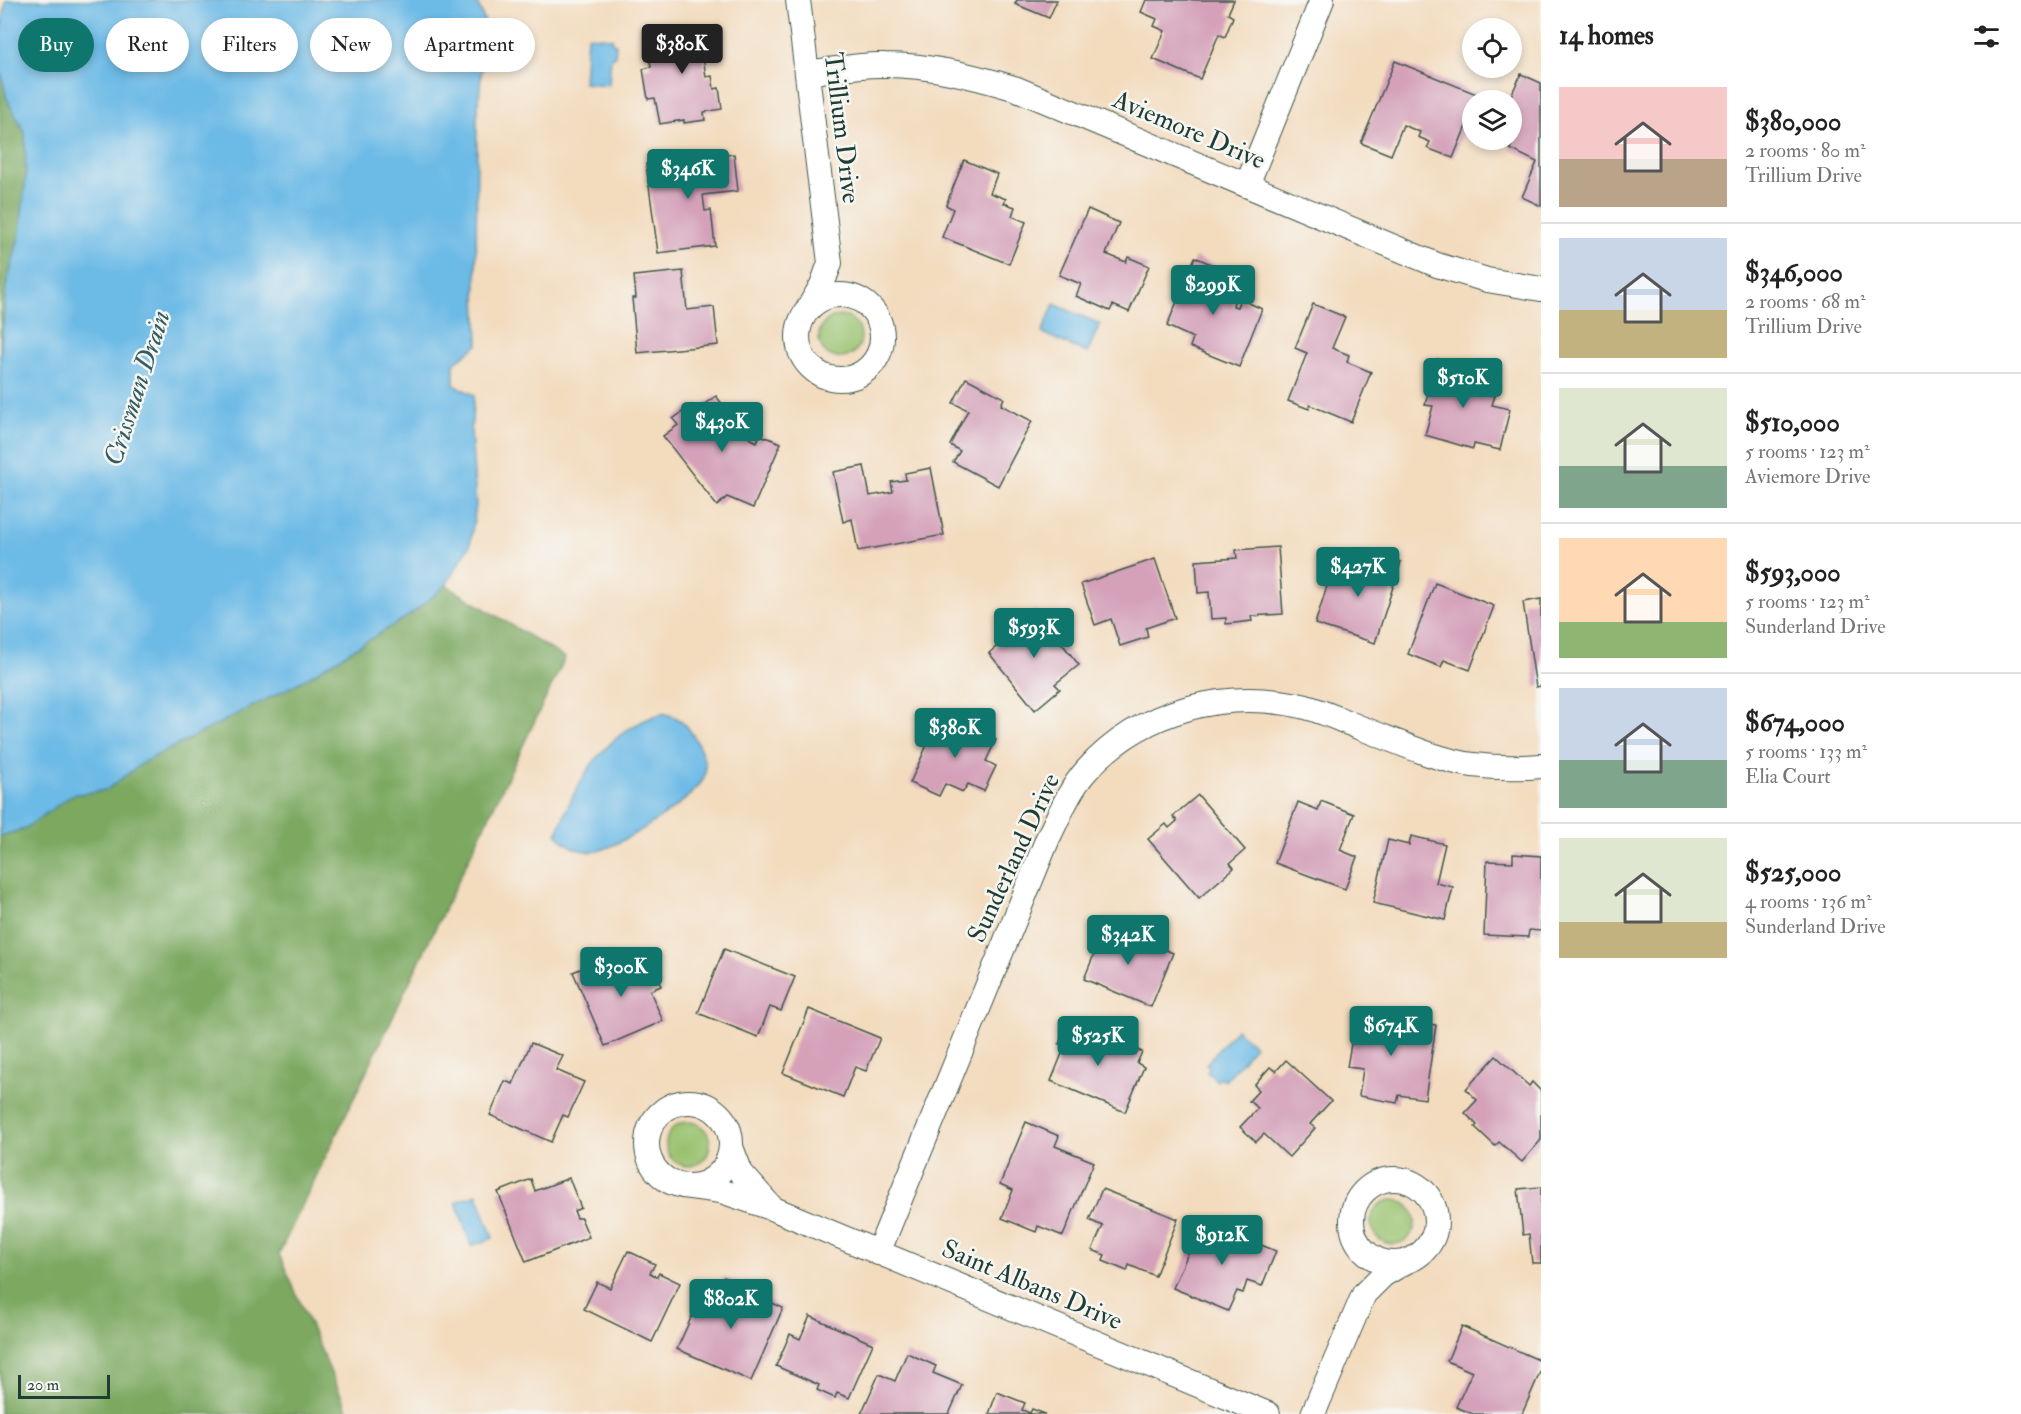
<!DOCTYPE html>
<html lang="en">
<head>
<meta charset="utf-8">
<style>
	:root { --surface:#fff; --page:#f2f2f2; --text:#222; --muted:#767676; --line:#e0e0e0; --accent:#0f766e }
	body { margin:0; font-family:"IM FELL Double Pica",serif; background:var(--page); color:var(--text); height:100vh; display:flex; flex-direction:column; font-size:22px; white-space:nowrap }
	* { box-sizing:border-box; margin:0 }
	p { font-size:20px; color:var(--muted) }
	.icon { flex:none; width:33px; height:33px; fill:none; stroke:currentColor; stroke-width:2; stroke-linecap:round; stroke-linejoin:round }
	.map { position:relative; flex:1; overflow:hidden }
	.side { display:flex; flex-direction:column; background:var(--surface); width:480px }
	.side>* { flex:none }
	.banner { position:absolute; left:18px; top:18px; width:570px; height:54px; display:flex; gap:12px }
	.controls { position:absolute; left:1462px; top:18px; display:grid; gap:12px }
	.controls a { display:grid; place-items:center; width:60px; height:60px; border-radius:50%; background:var(--surface); box-shadow:0 3px 9px #0003; font-size:30px }
	.scale { position:absolute; left:18px; bottom:15px; width:92px; box-sizing:border-box; padding-left:6px; border:3px solid #1f3d34; border-top:0; font-size:16px; line-height:21px; white-space:nowrap; color:#1f3d34; -webkit-text-stroke:4px #f6f6f2; paint-order:stroke }
	.price { position:absolute; translate:-50% -51px; padding:0 14px; border-radius:6px; background:var(--accent); color:#fff; font-size:20px; line-height:39px; filter:drop-shadow(0 2px 3px #0008) }
	.price::after { content:''; position:absolute; left:50%; top:36px; width:18px; height:14px; margin-left:-9px; background:inherit; clip-path:polygon(0 0,100% 0,50% 100%) }
	.price.active { background:#222; color:#fff }
	ul { padding:0; list-style:none }
	li { display:flex; align-items:center; gap:18px; height:150px; padding:0 18px }
	li+li { border-top:2px solid var(--line) }
	li span { display:grid; place-items:center; flex:none; width:168px; height:120px; border-radius:0px; color:#555 }
	li>.icon { margin-inline-start:auto }
	span .icon { width:72px; height:72px; fill:#fffc; stroke-width:1 }
	li b { font-size:26px }
	h2 { display:flex; justify-content:space-between; align-items:center; height:72px; padding:0 18px; font-size:26px }
	.chip { padding:0 21px; border-radius:27px; background:var(--surface); box-shadow:0 3px 9px #0003; font-size:21px; line-height:54px }
	.chip.active { background:var(--accent); color:#fff }
	main { display:flex; flex:1; min-height:0 }
	.map>svg:first-child { display:block }
	.green { fill:#9ac26e; stroke:#5c8051; stroke-width:1.5 }
	.forest { fill:#7ba861; stroke:#4d724a; stroke-width:1.5 }
	.water { fill:#6cbae6; stroke:#467c8d; stroke-width:1.5 }
	.building { fill:#d4a1b9 }
	.lines { fill:none; stroke-linecap:round; stroke-linejoin:round }
	.street-casing { stroke:#3f5549; stroke-width:26 }
	.street { stroke:#fff; stroke-width:24 }
	.labels { text-anchor:middle; dominant-baseline:central; stroke-width:5; stroke-linejoin:round; paint-order:stroke }
	.street-label { font-size:26px; fill:#1f3d34; stroke:#f6f6f2 }
	.water-label { font-size:27px; font-style:italic; fill:#325c60; stroke:#f6f6f2 }
</style>
</head>
<body>
<main>
<div class="map">
<svg width="1541" height="1414" viewBox="0 0 1541 1414">
	<rect width="100%" height="100%" fill="#f6f6f2"/>
	<filter id="ink" filterUnits="userSpaceOnUse"><feTurbulence type="fractalNoise" baseFrequency=".0167" numOctaves="2"/><feDisplacementMap in="SourceGraphic" scale="12" xChannelSelector="R" yChannelSelector="G"/><feConvolveMatrix kernelMatrix="1 2 1 2 8 2 1 2 1" color-interpolation-filters="sRGB"/></filter>
	<filter id="wash" filterUnits="userSpaceOnUse"><feTurbulence type="fractalNoise" baseFrequency=".008" numOctaves="4" result="noise"/><feDisplacementMap in="SourceGraphic" scale="24" xChannelSelector="R" yChannelSelector="G"/><feGaussianBlur stdDeviation="1.35" result="paint"/><feColorMatrix in="noise" values="0 0 0 0 0 0 0 0 0 0 0 0 0 0 0 0 0 1.4 0 .05"/><feComposite in="paint" operator="in"/></filter>
	<g filter="url(#wash)">
		<rect width="100%" height="100%" fill="#f3dbbe"/>
		<!-- green -->
		<g class="green">
			<circle cx="840" cy="337" r="21"/>
			<circle cx="688" cy="1144" r="22"/>
			<circle cx="1393" cy="1222" r="22"/>
		</g>
		<!-- forest -->
		<g class="forest">
			<polygon points="0,68 7,99 25,133 26,176 20,233 6,287 0,360"/>
			<polygon points="446,585 565,658 279,1254 349,1414 0,1414 0,836 24,829 72,795 106,790 144,762 300,682 413,613"/>
		</g>
		<!-- water -->
		<g class="water">
			<polygon points="6,0 476,0 486,24 477,119 476,291 478,345 454,363 454,385 474,395 471,432 476,505 470,545 446,585 413,613 300,682 144,762 106,790 72,795 24,829 0,836 0,360 6,287 20,233 26,176 25,133 7,99 0,68 0,39"/>
			<polygon points="587,36 612,38 612,43 616,44 615,57 611,57 609,85 584,83"/>
			<polygon points="1054,304 1100,324 1087,353 1042,333"/>
			<path d="M664 713C668 715 673 716 677 718 691 726 708 758 705 774 701 797 619 847 597 851 581 854 566 846 557 834 576 780 605 730 664 713Z"/>
			<polygon points="1236,1029 1255,1046 1225,1081 1220,1077 1217,1081 1207,1072 1210,1068 1206,1064"/>
			<polygon points="477,1194 493,1238 471,1246 456,1202"/>
		</g>
		<g id="blocks">
			<!-- building -->
			<g class="building">
				<polygon points="1017,0 1057,0 1049,18 1015,4"/>
				<polygon points="1146,0 1234,0 1228,14 1233,17 1225,37 1219,34 1200,79 1153,59 1165,31 1154,26 1157,19 1141,12"/>
				<polygon points="717,26 721,53 703,56 706,77 712,76 714,89 719,88 722,109 704,112 705,120 684,123 684,120 660,124 655,98 648,99 643,69 651,67 646,38"/>
				<polygon points="1395,61 1479,95 1476,100 1473,100 1473,109 1453,158 1427,148 1430,142 1418,137 1420,132 1403,125 1391,155 1361,143"/>
				<polygon points="1521,74 1541,83 1541,206 1522,197 1537,162 1510,149 1513,142 1507,140 1512,140 1512,100 1509,100"/>
				<polygon points="734,154 738,191 703,195 705,211 711,210 715,246 658,253 646,164"/>
				<polygon points="964,160 997,174 990,193 1006,199 1004,203 1015,207 1012,216 1026,222 1009,264 942,237 953,209 946,205"/>
				<polygon points="1088,209 1119,223 1106,254 1126,262 1128,257 1149,266 1129,312 1113,305 1110,311 1076,296 1081,284 1059,275"/>
				<polygon points="1195,257 1226,271 1217,294 1234,301 1233,306 1237,307 1240,299 1262,309 1239,367 1190,347 1193,338 1167,326"/>
				<polygon points="683,271 687,310 714,307 718,345 637,353 632,298 636,298 634,276"/>
				<polygon points="1313,304 1345,317 1332,348 1349,355 1347,362 1371,372 1351,422 1310,405 1309,409 1288,401 1307,353 1295,348"/>
				<polygon points="1437,359 1475,368 1471,384 1484,387 1483,393 1495,396 1492,405 1510,409 1500,450 1474,444 1473,449 1425,435 1433,406 1425,405"/>
				<polygon points="966,378 1004,398 1001,405 1032,421 998,486 953,462 960,451 950,445 968,410 953,403"/>
				<polygon points="716,396 727,410 732,406 744,422 739,426 749,438 757,442 760,435 781,443 753,508 727,497 717,506 663,436 678,425 673,419 692,405 696,410"/>
				<polygon points="864,466 870,496 893,492 891,482 906,480 905,473 931,468 944,535 858,551 852,519 843,522 833,472"/>
				<polygon points="1278,547 1283,614 1251,616 1252,621 1226,624 1226,618 1211,619 1209,592 1198,593 1196,561 1237,558 1236,550"/>
				<polygon points="1380,556 1401,562 1375,643 1315,624 1336,557 1376,569"/>
				<polygon points="1155,559 1175,618 1146,628 1148,637 1120,646 1111,619 1095,625 1081,584"/>
				<polygon points="1435,583 1494,606 1470,670 1444,660 1441,667 1408,654"/>
				<polygon points="1541,599 1541,686 1536,687 1523,602"/>
				<polygon points="1035,610 1079,665 1055,684 1060,689 1035,710 989,653 1004,640 1001,637"/>
				<polygon points="940,716 996,740 986,761 996,766 984,791 968,784 963,792 945,784 939,796 910,783"/>
				<polygon points="1198,795 1245,850 1230,863 1234,868 1199,898 1148,839 1166,824 1169,828 1177,821 1173,816"/>
				<polygon points="1321,801 1354,814 1340,850 1357,857 1345,889 1275,863 1298,802 1318,810"/>
				<polygon points="1411,836 1445,844 1436,883 1453,887 1445,920 1373,903 1388,840 1409,845"/>
				<polygon points="1513,854 1541,856 1541,931 1529,930 1528,937 1484,935 1487,861 1513,862"/>
				<polygon points="1106,925 1173,953 1151,1007 1084,979"/>
				<polygon points="724,949 795,977 781,1011 770,1007 758,1037 698,1013"/>
				<polygon points="646,954 661,986 650,991 663,1021 605,1046 573,972 595,963 600,974"/>
				<polygon points="809,1009 880,1038 866,1071 855,1067 843,1097 783,1073"/>
				<polygon points="1357,1009 1381,1013 1379,1024 1392,1026 1394,1018 1436,1025 1425,1099 1399,1095 1397,1103 1359,1096 1363,1069 1347,1067"/>
				<polygon points="1069,1020 1142,1052 1137,1063 1144,1067 1125,1112 1051,1081 1065,1046 1059,1044"/>
				<polygon points="531,1043 563,1056 556,1070 584,1082 568,1117 563,1115 551,1142 490,1115 505,1081 513,1084"/>
				<polygon points="1496,1056 1529,1086 1532,1082 1541,1091 1541,1140 1522,1162 1499,1142 1495,1146 1475,1127 1477,1125 1465,1113 1477,1100 1466,1089"/>
				<polygon points="1286,1060 1331,1101 1310,1124 1315,1128 1289,1157 1264,1134 1256,1142 1240,1127 1258,1108 1249,1101 1259,1090 1254,1085 1270,1067 1276,1071"/>
				<polygon points="1026,1122 1059,1136 1055,1146 1094,1162 1063,1236 1038,1226 1036,1232 1002,1218 1013,1190 1000,1184"/>
				<polygon points="569,1178 581,1208 574,1211 577,1218 581,1218 589,1237 526,1262 498,1192 531,1179 535,1191"/>
				<polygon points="1541,1187 1541,1263 1532,1263 1529,1234 1523,1235 1518,1189"/>
				<polygon points="1102,1189 1178,1219 1155,1276 1129,1265 1127,1271 1103,1261 1105,1255 1092,1250 1103,1226 1089,1220"/>
				<polygon points="1202,1221 1276,1251 1262,1286 1247,1281 1243,1293 1237,1291 1228,1311 1173,1288"/>
				<polygon points="628,1251 655,1264 650,1273 657,1277 659,1273 680,1283 652,1342 584,1309 597,1282 610,1288"/>
				<polygon points="724,1277 754,1290 750,1299 760,1304 762,1298 783,1308 751,1381 677,1349 699,1300 712,1305"/>
				<polygon points="810,1316 873,1344 849,1398 837,1393 835,1398 817,1390 819,1385 776,1366 790,1334 800,1339"/>
				<polygon points="1462,1326 1541,1361 1541,1370 1522,1414 1473,1414 1456,1407 1472,1372 1447,1361"/>
				<polygon points="907,1353 936,1366 933,1373 962,1385 949,1414 861,1414 879,1374 895,1381"/>
				<polygon points="997,1392 1025,1403 1022,1410 1030,1413 1032,1409 1045,1414 989,1414"/>
			</g>
		</g>
	</g>
	<g filter="url(#ink)">
		<use href="#blocks" fill-opacity="0" stroke="#3f5549" stroke-width="1.5"/>
		<g class="lines">
			<!-- street casing -->
			<g class="street-casing">
				<g id="street">
					<polyline points="798,0 830,263 822,285 809,307"/>
					<path d="M807 73C832 70 859 64 885 65 930 65 974 76 1017 89L1437 265 1487 280 1541 289"/>
					<polyline points="1247,185 1322,0"/>
					<circle cx="840" cy="337" r="42"/>
					<circle cx="689" cy="1144" r="42"/>
					<polyline points="731,1147 741,1173 772,1208"/>
					<circle cx="1394" cy="1221" r="42"/>
					<polyline points="683,1186 721,1191 774,1209 1268,1414"/>
					<path d="M878 1253 1048 838C1059 816 1069 790 1086 771 1141 709 1227 688 1306 707 1324 712 1343 721 1361 728 1396 741 1436 760 1473 765 1496 768 1518 768 1541 766"/>
					<polyline points="1313,1414 1364,1294 1383,1275 1405,1262"/>
				</g>
			</g>
			<!-- street -->
			<use href="#street" class="street"/>
		</g>
	</g>
	<g class="labels">
		<!-- street labels -->
		<g class="street-label">
			<text transform="translate(842 128) rotate(83)">Trillium Drive</text>
			<text transform="translate(1189 130) rotate(23)">Aviemore Drive</text>
			<text transform="translate(1014 858) rotate(-65)">Sunderland Drive</text>
			<text transform="translate(1032 1285) rotate(23)">Saint Albans Drive</text>
		</g>
		<!-- water labels -->
		<g class="water-label">
			<text transform="translate(137 388) rotate(-72)">Crissman Drain</text>
		</g>
	</g>
</svg>
<div class="controls">
<a><svg class="icon" aria-label="locate" viewBox="0 0 24 24"><circle cx="12" cy="12" r="6"/><path d="M12 2v4M12 18v4M2 12h4M18 12h4"/></svg></a>
<a><svg class="icon" aria-label="layers" viewBox="0 0 24 24"><path d="M12 4l9 5-9 5-9-5zM3 14l9 5 9-5"/></svg></a>
</div>
<div class="scale">20 m</div>
<b class="price active" style="left:682px;top:75px">$380K</b>
<b class="price" style="left:688px;top:200px">$346K</b>
<b class="price" style="left:1213px;top:316px">$299K</b>
<b class="price" style="left:1463px;top:409px">$510K</b>
<b class="price" style="left:722px;top:453px">$430K</b>
<b class="price" style="left:1358px;top:598px">$427K</b>
<b class="price" style="left:1034px;top:659px">$593K</b>
<b class="price" style="left:955px;top:759px">$380K</b>
<b class="price" style="left:1128px;top:966px">$342K</b>
<b class="price" style="left:621px;top:998px">$300K</b>
<b class="price" style="left:1391px;top:1057px">$674K</b>
<b class="price" style="left:1098px;top:1067px">$525K</b>
<b class="price" style="left:1222px;top:1266px">$912K</b>
<b class="price" style="left:731px;top:1330px">$802K</b>
<div class="banner">
<a class="chip active">Buy</a>
<a class="chip">Rent</a>
<a class="chip">Filters</a>
<a class="chip">New</a>
<a class="chip">Apartment</a>
</div>
</div>
<section class="side">
<h2>14 homes<svg class="icon" aria-label="filters" viewBox="0 0 24 24"><path d="M4 7h16M4 17h16"/><circle cx="9" cy="7" r="2"/><circle cx="15" cy="17" r="2"/></svg></h2>
<ul>
<li><span style="background:linear-gradient(#f6c9c9 60%,#b9a48a 0)"><svg class="icon" aria-label="home" viewBox="0 0 24 24"><path d="M3 11l9-7 9 7M6 9v11h12V9"/></svg></span><div><b>$380,000</b><p>2 rooms · 80 m²</p><p>Trillium Drive</p></div></li>
<li><span style="background:linear-gradient(#c9d6e8 60%,#c2b280 0)"><svg class="icon" aria-label="home" viewBox="0 0 24 24"><path d="M3 11l9-7 9 7M6 9v11h12V9"/></svg></span><div><b>$346,000</b><p>2 rooms · 68 m²</p><p>Trillium Drive</p></div></li>
<li><span style="background:linear-gradient(#dfe7d0 65%,#7fa58c 0)"><svg class="icon" aria-label="home" viewBox="0 0 24 24"><path d="M3 11l9-7 9 7M6 9v11h12V9"/></svg></span><div><b>$510,000</b><p>5 rooms · 123 m²</p><p>Aviemore Drive</p></div></li>
<li><span style="background:linear-gradient(#ffd9b3 70%,#8fb573 0)"><svg class="icon" aria-label="home" viewBox="0 0 24 24"><path d="M3 11l9-7 9 7M6 9v11h12V9"/></svg></span><div><b>$593,000</b><p>5 rooms · 123 m²</p><p>Sunderland Drive</p></div></li>
<li><span style="background:linear-gradient(#c9d6e8 60%,#7fa58c 0)"><svg class="icon" aria-label="home" viewBox="0 0 24 24"><path d="M3 11l9-7 9 7M6 9v11h12V9"/></svg></span><div><b>$674,000</b><p>5 rooms · 133 m²</p><p>Elia Court</p></div></li>
<li><span style="background:linear-gradient(#dfe7d0 70%,#c2b280 0)"><svg class="icon" aria-label="home" viewBox="0 0 24 24"><path d="M3 11l9-7 9 7M6 9v11h12V9"/></svg></span><div><b>$525,000</b><p>4 rooms · 136 m²</p><p>Sunderland Drive</p></div></li>
</ul>
</section>
</main>
</body>
</html>
